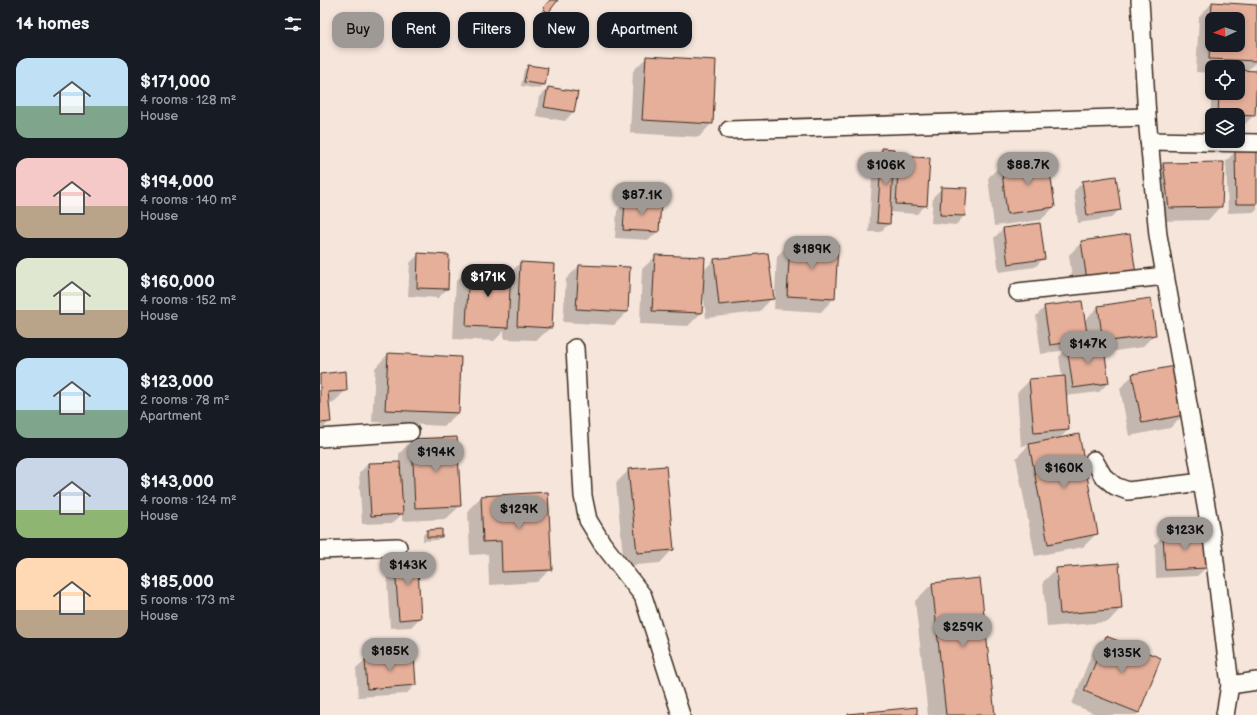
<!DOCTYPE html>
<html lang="en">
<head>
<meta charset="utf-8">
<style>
	:root { --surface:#171b24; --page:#242831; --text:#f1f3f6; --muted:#9ea1a6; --accent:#9f9995 }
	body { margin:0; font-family:"Balsamiq Sans",sans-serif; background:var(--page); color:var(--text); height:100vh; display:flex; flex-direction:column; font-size:15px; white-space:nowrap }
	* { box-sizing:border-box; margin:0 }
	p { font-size:13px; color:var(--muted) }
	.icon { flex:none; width:22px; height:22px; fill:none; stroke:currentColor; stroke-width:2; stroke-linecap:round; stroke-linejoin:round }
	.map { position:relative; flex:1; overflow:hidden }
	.drawer { display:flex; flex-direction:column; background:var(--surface); width:320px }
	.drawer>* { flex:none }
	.hud { position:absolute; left:12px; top:12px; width:380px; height:36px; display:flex; gap:8px }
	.needle { width:26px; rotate:267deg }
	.buttons { position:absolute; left:885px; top:12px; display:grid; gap:8px }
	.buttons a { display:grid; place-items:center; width:40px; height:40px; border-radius:8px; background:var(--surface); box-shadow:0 2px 6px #0003; font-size:20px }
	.price { position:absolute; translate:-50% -34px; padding:0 9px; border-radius:14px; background:var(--accent); color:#111; font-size:13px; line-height:26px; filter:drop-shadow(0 1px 2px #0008) }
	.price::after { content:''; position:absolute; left:50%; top:24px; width:12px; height:9px; margin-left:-6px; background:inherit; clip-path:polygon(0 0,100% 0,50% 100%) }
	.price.active { background:#222; color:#fff }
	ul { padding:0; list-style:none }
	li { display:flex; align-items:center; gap:12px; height:100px; padding:0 16px }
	li span { display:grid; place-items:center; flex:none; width:112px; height:80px; border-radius:12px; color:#555 }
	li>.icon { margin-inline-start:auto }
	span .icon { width:48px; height:48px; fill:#fffc; stroke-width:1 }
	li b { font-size:17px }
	h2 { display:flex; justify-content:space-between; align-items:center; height:48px; padding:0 16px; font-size:17px }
	.pill { padding:0 14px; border-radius:12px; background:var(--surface); box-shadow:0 2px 6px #0003; font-size:14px; line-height:36px }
	.pill.active { background:var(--accent); color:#111 }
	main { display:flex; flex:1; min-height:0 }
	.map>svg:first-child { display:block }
	.shadow { fill:#0003; fill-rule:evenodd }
	.building { fill:#e5af9a; stroke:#3b2a1e; fill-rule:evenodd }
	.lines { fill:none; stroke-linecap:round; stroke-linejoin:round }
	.street-casing { stroke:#3b2a1e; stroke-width:20 }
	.street { stroke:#fdfcf7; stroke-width:17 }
</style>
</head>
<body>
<main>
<section class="drawer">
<h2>14 homes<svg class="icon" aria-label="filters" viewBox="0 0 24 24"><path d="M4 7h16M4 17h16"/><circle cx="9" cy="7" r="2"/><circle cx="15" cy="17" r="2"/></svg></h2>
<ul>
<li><span style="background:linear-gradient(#bfe0f5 60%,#7fa58c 0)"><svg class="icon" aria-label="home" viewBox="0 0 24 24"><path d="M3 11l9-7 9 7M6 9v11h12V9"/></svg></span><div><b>$171,000</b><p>4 rooms · 128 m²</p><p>House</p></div></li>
<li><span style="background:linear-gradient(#f6c9c9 60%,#b9a48a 0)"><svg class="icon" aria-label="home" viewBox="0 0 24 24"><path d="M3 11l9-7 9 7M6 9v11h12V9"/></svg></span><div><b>$194,000</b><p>4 rooms · 140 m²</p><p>House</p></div></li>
<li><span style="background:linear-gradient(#dfe7d0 65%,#b9a48a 0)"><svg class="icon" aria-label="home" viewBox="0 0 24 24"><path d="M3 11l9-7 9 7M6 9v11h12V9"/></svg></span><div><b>$160,000</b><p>4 rooms · 152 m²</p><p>House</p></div></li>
<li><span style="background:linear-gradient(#bfe0f5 65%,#7fa58c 0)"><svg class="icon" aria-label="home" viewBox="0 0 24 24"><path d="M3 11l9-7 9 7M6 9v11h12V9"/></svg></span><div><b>$123,000</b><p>2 rooms · 78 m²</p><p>Apartment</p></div></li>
<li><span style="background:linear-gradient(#c9d6e8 65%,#8fb573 0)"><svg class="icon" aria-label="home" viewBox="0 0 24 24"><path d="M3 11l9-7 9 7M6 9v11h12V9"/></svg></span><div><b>$143,000</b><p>4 rooms · 124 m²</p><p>House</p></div></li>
<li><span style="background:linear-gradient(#ffd9b3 65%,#b9a48a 0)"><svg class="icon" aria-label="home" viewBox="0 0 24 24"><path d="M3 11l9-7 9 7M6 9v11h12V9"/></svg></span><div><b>$185,000</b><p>5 rooms · 173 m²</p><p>House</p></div></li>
</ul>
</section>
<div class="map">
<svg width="937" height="715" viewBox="0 0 937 715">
	<rect width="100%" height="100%" fill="#f6e5db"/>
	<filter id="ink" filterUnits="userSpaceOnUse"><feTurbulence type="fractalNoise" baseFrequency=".025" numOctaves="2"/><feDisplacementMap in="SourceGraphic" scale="8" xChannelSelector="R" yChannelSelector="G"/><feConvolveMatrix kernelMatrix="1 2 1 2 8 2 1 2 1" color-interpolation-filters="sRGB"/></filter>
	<g filter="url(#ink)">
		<!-- shadow -->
		<g class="shadow">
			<polygon points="230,0 237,0 223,16 220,13"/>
			<path d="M892 3 937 6V74L934 115 925 124H918V115H892V122H890L892 81V93H918V67H892V73L876 72 879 17ZM892 19H918V45H892ZM935 63V72L927 71Z"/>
			<polygon points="326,58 392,123 379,137 310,133 313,71"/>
			<polygon points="208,66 227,69 224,85 220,89 201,86 204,70"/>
			<polygon points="228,88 257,93 253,112 245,121 216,116 219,97"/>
			<polygon points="562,149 572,164 580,157 606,205 597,214 569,212 569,224 560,232 549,232 553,158"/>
			<polygon points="915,152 937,152 937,210 934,212 908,213 906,161"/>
			<polygon points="903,163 901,206 888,220 836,221 830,177 843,164"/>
			<polygon points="681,165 734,207 721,220 674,226 668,178"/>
			<polygon points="763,182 800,209 791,218 758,223 754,191"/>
			<polygon points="622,188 644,216 636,225 611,223 613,197"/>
			<polygon points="306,202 338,231 329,240 295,238 297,211"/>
			<polygon points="683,229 724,258 715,267 679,272 674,238"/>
			<polygon points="809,235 754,293 749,255 762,242"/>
			<polygon points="470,243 514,298 501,312 454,309 457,256"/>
			<polygon points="99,254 127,289 118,298 88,296 90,263"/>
			<polygon points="336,256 383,271 394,260 452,298 439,312 386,318 383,290 381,313 368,326 320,324 322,269"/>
			<polygon points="200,263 231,327 217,340 184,339 184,331 174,341 133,339 136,281 150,268 190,273"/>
			<polygon points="259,266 307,312 294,325 243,322 246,279"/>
			<path d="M725 307 764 321 778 307 835 334 822 347 783 353 788 383 779 392 745 396 748 430 739 439 777 533 763 547 715 556 696 458 709 445 701 446 697 393 710 380 742 377 739 357 745 350 721 354 716 316ZM768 339 769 345 761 346Z"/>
			<polygon points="68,354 140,358 138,413 124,426 52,422 55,368"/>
			<polygon points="0,375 26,390 13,403 8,404 10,421 0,431"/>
			<polygon points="813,375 863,415 850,428 809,436 800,388"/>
			<polygon points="136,438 140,506 126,519 82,521 82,514 73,523 42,524 39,473 48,464 79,463 79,454 92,440"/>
			<polygon points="309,470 353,549 340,563 304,566 296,483"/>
			<polygon points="161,497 231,569 217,582 169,585 168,554 150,555 148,510"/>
			<polygon points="121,530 121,536 117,540 103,541 103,535 107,531"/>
			<polygon points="844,535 886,568 877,576 836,578 835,544"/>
			<polygon points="75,555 100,618 91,627 70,628 66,564"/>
			<polygon points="737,568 801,608 788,622 727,627 723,582"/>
			<polygon points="659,579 674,715 608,715 595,601 612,584"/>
			<polygon points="787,637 840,659 818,713 816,715 778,715 752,704 773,650"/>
			<polygon points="93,656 95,685 86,694 38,697 36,668 45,660"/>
		</g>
		<!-- building -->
		<g class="building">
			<polygon points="230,0 238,0 228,13 223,8"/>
			<path d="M892 2 937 5V61L889 59ZM892 19H918V45H892Z"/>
			<polygon points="326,56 396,60 393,124 322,120"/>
			<polygon points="208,65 228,68 225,85 204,82"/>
			<polygon points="918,70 937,71 935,116 898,114 899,93 918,93"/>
			<polygon points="228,87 258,92 254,112 224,107"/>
			<polygon points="562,148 574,149 570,224 557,223"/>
			<polygon points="915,151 937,151 937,204 916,204"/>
			<polygon points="579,156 610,158 607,206 576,204"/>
			<polygon points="728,158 735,207 687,214 681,164"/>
			<polygon points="904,162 902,207 849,208 843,163"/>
			<polygon points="796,176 801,210 767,215 762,181"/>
			<polygon points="621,187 647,188 645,216 620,215"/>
			<polygon points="305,201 341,203 339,232 303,230"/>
			<polygon points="720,223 725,259 688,264 683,228"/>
			<polygon points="810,234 816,274 767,280 761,241"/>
			<polygon points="470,242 518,245 515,299 467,296"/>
			<polygon points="98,253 129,255 128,289 97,288"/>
			<polygon points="448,253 454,299 399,305 394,259"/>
			<polygon points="335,255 385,257 382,313 332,311"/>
			<polygon points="200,262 235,264 232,328 197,326"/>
			<polygon points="259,265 310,267 308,312 256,309"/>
			<polygon points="149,267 191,269 188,328 146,326"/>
			<polygon points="831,298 836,335 783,342 778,306"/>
			<polygon points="762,301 768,340 730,345 724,306"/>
			<polygon points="783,342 789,383 753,388 747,347"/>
			<polygon points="68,353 141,357 139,413 65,410"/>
			<polygon points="855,366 864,415 822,423 812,374"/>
			<polygon points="26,371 27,391 8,392 11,422 0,423 0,374"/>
			<polygon points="745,376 749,430 714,433 709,379"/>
			<polygon points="759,434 778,534 728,544 709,444"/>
			<polygon points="137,437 141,506 95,508 92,439"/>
			<polygon points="80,462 83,514 51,516 48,463"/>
			<polygon points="346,466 354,550 317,553 308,469"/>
			<polygon points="228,492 232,570 182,572 181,541 163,542 161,496"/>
			<polygon points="122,529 122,537 107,537 107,530"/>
			<polygon points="886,532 887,568 845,570 843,534"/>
			<polygon points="97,553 101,618 79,620 74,554"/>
			<polygon points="799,563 802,609 740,614 736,568"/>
			<polygon points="660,578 675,715 626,715 612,583"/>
			<polygon points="786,636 841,658 819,713 764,691"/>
			<polygon points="94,655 96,685 47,689 45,659"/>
			<polygon points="597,707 597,715 528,715 528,714"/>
		</g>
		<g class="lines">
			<!-- street casing -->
			<g class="street-casing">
				<g id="street">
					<polyline points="820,0 827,117 838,235 893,545 910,685 905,715"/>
					<polyline points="409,130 827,117"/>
					<polyline points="829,141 937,143"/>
					<polyline points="698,292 845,276"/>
					<polyline points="255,348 263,496 268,520 282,543 323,596 361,715"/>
					<polyline points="0,438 90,432"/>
					<polyline points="774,460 783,476 795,486 808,491 882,482"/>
					<polyline points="0,550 78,547"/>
					<polyline points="910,685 937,681"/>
				</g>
			</g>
			<!-- street -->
			<use href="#street" class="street"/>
		</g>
	</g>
</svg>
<div class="buttons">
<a><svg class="needle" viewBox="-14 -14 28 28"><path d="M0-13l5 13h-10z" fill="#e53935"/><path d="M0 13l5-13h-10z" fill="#9ea1a6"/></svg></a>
<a><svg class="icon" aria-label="locate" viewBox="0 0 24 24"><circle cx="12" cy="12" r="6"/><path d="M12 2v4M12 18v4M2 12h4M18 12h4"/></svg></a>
<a><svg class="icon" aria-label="layers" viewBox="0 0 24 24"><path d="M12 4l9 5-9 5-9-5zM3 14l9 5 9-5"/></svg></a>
</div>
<b class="price" style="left:566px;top:186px">$106K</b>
<b class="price" style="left:708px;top:186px">$88.7K</b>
<b class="price" style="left:322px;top:216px">$87.1K</b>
<b class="price" style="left:492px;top:270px">$189K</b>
<b class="price active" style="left:168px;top:298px">$171K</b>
<b class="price" style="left:768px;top:365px">$147K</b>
<b class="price" style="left:116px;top:473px">$194K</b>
<b class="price" style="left:744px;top:489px">$160K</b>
<b class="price" style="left:199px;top:530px">$129K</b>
<b class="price" style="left:865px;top:551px">$123K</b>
<b class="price" style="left:88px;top:586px">$143K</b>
<b class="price" style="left:643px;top:648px">$259K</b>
<b class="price" style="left:70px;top:672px">$185K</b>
<b class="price" style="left:802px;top:674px">$135K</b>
<div class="hud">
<a class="pill active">Buy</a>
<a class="pill">Rent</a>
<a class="pill">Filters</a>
<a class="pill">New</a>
<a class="pill">Apartment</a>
</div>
</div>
</main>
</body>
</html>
